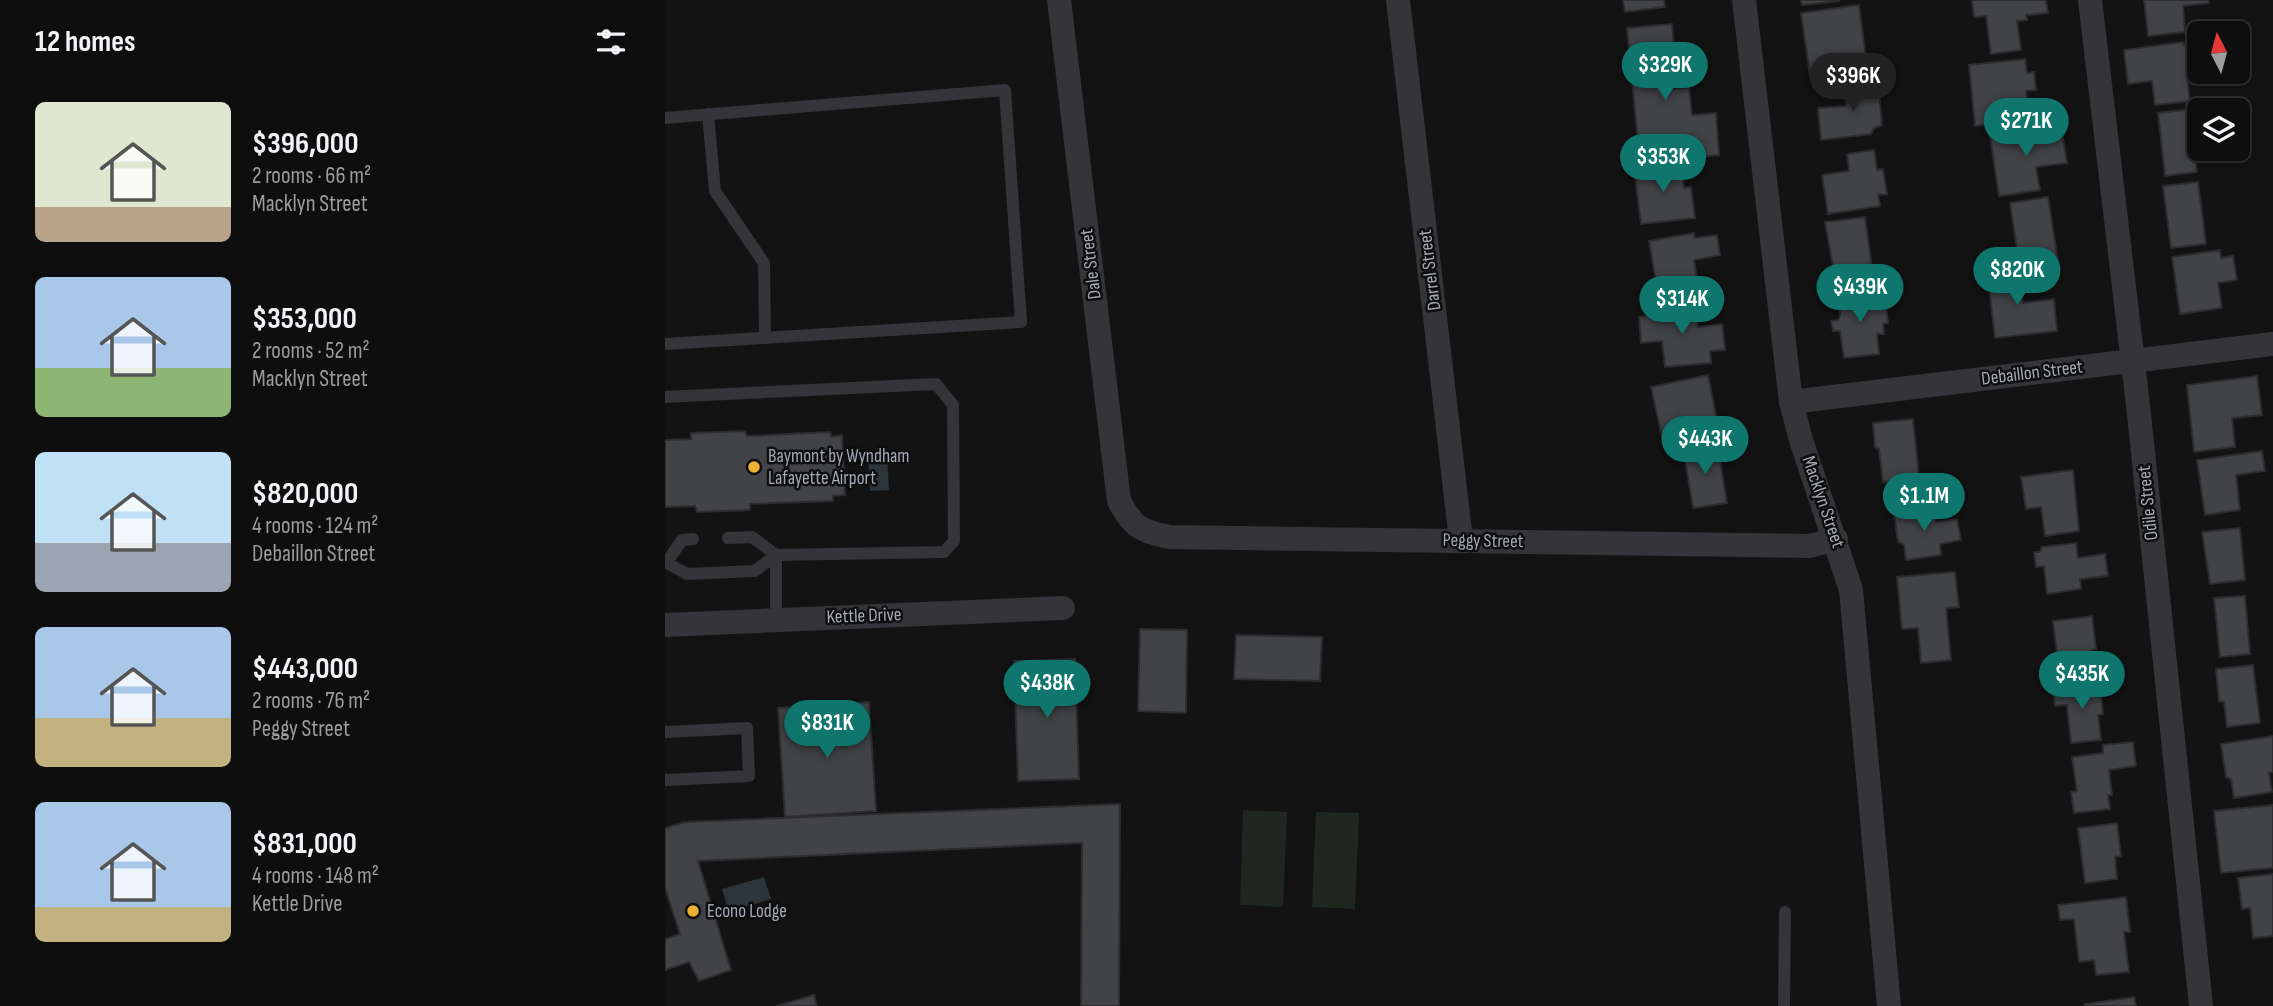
<!DOCTYPE html>
<html lang="en">
<head>
<meta charset="utf-8">
<style>
	:root { --surface:#0e0e0f; --page:#171718; --text:#f1f3f6; --muted:#9b9c9e; --line:#2e2e2f; --accent:#0f766e }
	body { margin:0; font-family:"Sofia Sans Condensed",sans-serif; background:var(--page); color:var(--text); height:100vh; display:flex; flex-direction:column; font-size:26px; white-space:nowrap }
	* { box-sizing:border-box; margin:0 }
	p { font-size:23px; color:var(--muted) }
	.icon { flex:none; width:38px; height:38px; fill:none; stroke:currentColor; stroke-width:2; stroke-linecap:round; stroke-linejoin:round }
	.map { position:relative; flex:1; overflow:hidden }
	.drawer { display:flex; flex-direction:column; background:var(--surface); width:665px }
	.drawer>* { flex:none }
	.needle { width:46px; rotate:354deg }
	.controls { position:absolute; left:1522px; top:21px; display:grid; gap:14px }
	.controls a { display:grid; place-items:center; width:63px; height:63px; border-radius:10px; background:var(--surface); box-shadow:0 4px 10px #0003,0 0 0 2px var(--line); font-size:35px }
	.price { position:absolute; translate:-50% -60px; padding:0 16px; border-radius:24px; background:var(--accent); color:#fff; font-size:23px; line-height:46px; filter:drop-shadow(0 2px 4px #0008) }
	.price::after { content:''; position:absolute; left:50%; top:42px; width:21px; height:16px; margin-left:-10px; background:inherit; clip-path:polygon(0 0,100% 0,50% 100%) }
	.price.active { background:#222; color:#fff }
	ul { padding:0; list-style:none }
	li { display:flex; align-items:center; gap:21px; height:175px; padding:0 35px }
	li span { display:grid; place-items:center; flex:none; width:196px; height:140px; border-radius:10px; color:#555 }
	li>.icon { margin-inline-start:auto }
	span .icon { width:84px; height:84px; fill:#fffc; stroke-width:1 }
	li b { font-size:30px }
	h2 { display:flex; justify-content:space-between; align-items:center; height:84px; padding:0 35px; font-size:30px }
	main { display:flex; flex:1; min-height:0 }
	.map>svg:first-child { display:block }
	.green { fill:#1f2720 }
	.water { fill:#2c353c }
	.building { fill:#424347; stroke:#2d2d30; stroke-width:2 }
	.lines { fill:none; stroke-linecap:round; stroke-linejoin:round }
	.lane { stroke:#343439; stroke-width:12 }
	.street { stroke:#343439; stroke-width:24 }
	.poi-dot { fill:#ecb332; stroke:#0e0e0f; stroke-width:2.5 }
	.labels { text-anchor:middle; dominant-baseline:central; stroke-width:5; stroke-linejoin:round; paint-order:stroke }
	.street-label { font-size:19px; fill:#a4a9b4; stroke:#0e0e0f }
	.poi-label { font-size:19px; fill:#a4a9b4; stroke:#0e0e0f; text-anchor:start }
</style>
</head>
<body>
<main>
<section class="drawer">
<h2>12 homes<svg class="icon" aria-label="filters" viewBox="0 0 24 24"><path d="M4 7h16M4 17h16"/><circle cx="9" cy="7" r="2"/><circle cx="15" cy="17" r="2"/></svg></h2>
<ul>
<li><span style="background:linear-gradient(#dfe7d0 75%,#b9a48a 0)"><svg class="icon" aria-label="home" viewBox="0 0 24 24"><path d="M3 11l9-7 9 7M6 9v11h12V9"/></svg></span><div><b>$396,000</b><p>2 rooms · 66 m²</p><p>Macklyn Street</p></div></li>
<li><span style="background:linear-gradient(#a9c7e8 65%,#8fb573 0)"><svg class="icon" aria-label="home" viewBox="0 0 24 24"><path d="M3 11l9-7 9 7M6 9v11h12V9"/></svg></span><div><b>$353,000</b><p>2 rooms · 52 m²</p><p>Macklyn Street</p></div></li>
<li><span style="background:linear-gradient(#bfe0f5 65%,#9aa5b1 0)"><svg class="icon" aria-label="home" viewBox="0 0 24 24"><path d="M3 11l9-7 9 7M6 9v11h12V9"/></svg></span><div><b>$820,000</b><p>4 rooms · 124 m²</p><p>Debaillon Street</p></div></li>
<li><span style="background:linear-gradient(#a9c7e8 65%,#c2b280 0)"><svg class="icon" aria-label="home" viewBox="0 0 24 24"><path d="M3 11l9-7 9 7M6 9v11h12V9"/></svg></span><div><b>$443,000</b><p>2 rooms · 76 m²</p><p>Peggy Street</p></div></li>
<li><span style="background:linear-gradient(#a9c7e8 75%,#c2b280 0)"><svg class="icon" aria-label="home" viewBox="0 0 24 24"><path d="M3 11l9-7 9 7M6 9v11h12V9"/></svg></span><div><b>$831,000</b><p>4 rooms · 148 m²</p><p>Kettle Drive</p></div></li>
</ul>
</section>
<div class="map">
<svg width="1608" height="1006" viewBox="0 0 1608 1006">
	<rect width="100%" height="100%" fill="#131314"/>
	<!-- green -->
	<g class="green">
		<polygon points="578,810 622,812 618,907 575,905"/>
		<polygon points="651,812 694,813 690,909 647,907"/>
	</g>
	<!-- water -->
	<g class="water">
		<polygon points="222,452 224,490 205,491 203,453"/>
		<polygon points="99,877 106,899 64,912 57,889"/>
	</g>
	<!-- building -->
	<g class="building">
		<polygon points="958,0 999,0 1000,7 960,12"/>
		<polygon points="1136,0 1174,0 1174,1 1137,5"/>
		<polygon points="1307,0 1381,0 1383,13 1361,15 1362,20 1352,21 1356,50 1326,54 1321,16 1309,17"/>
		<polygon points="1479,0 1543,0 1544,3 1518,6 1520,32 1483,36"/>
		<polygon points="1194,5 1202,67 1145,75 1136,13"/>
		<polygon points="1007,24 1010,60 1006,60 1009,89 1024,88 1027,115 1051,113 1054,155 975,163 962,28"/>
		<polygon points="1518,42 1519,45 1530,44 1532,68 1521,69 1525,101 1490,105 1487,81 1463,84 1459,50"/>
		<polygon points="1360,59 1362,73 1369,72 1371,90 1361,91 1364,120 1310,126 1304,65"/>
		<polygon points="1213,81 1217,125 1209,128 1206,134 1156,140 1153,108 1181,106 1179,84"/>
		<polygon points="1527,109 1525,115 1535,114 1535,133 1527,134 1532,172 1500,176 1493,113"/>
		<polygon points="1396,126 1402,163 1371,167 1375,190 1334,196 1325,136"/>
		<polygon points="1209,150 1212,170 1218,169 1222,194 1213,195 1215,206 1163,214 1157,175 1184,171 1182,154"/>
		<polygon points="1016,162 1019,188 1026,187 1030,218 976,224 969,168"/>
		<polygon points="1533,182 1541,244 1506,248 1498,186"/>
		<polygon points="1383,197 1393,262 1355,268 1345,203"/>
		<polygon points="1200,217 1209,282 1172,287 1160,222"/>
		<polygon points="1029,233 1030,238 1052,235 1055,255 1029,260 1033,285 993,292 984,241"/>
		<polygon points="1555,250 1556,258 1568,256 1572,280 1553,283 1557,308 1515,314 1507,257"/>
		<polygon points="1354,267 1358,303 1389,299 1392,331 1330,338 1322,271"/>
		<polygon points="1199,293 1204,300 1220,298 1223,323 1218,324 1219,334 1212,334 1214,354 1179,358 1175,331 1168,331 1166,321 1173,320 1175,315 1174,294"/>
		<polygon points="1034,305 1035,318 1032,320 1033,327 1057,324 1060,350 1045,351 1046,363 1000,367 997,341 976,343 974,317 998,314 997,309"/>
		<polygon points="1043,375 1053,426 997,437 986,387"/>
		<polygon points="1592,376 1597,415 1567,418 1570,447 1529,452 1522,385"/>
		<polygon points="1248,419 1254,477 1218,482 1214,449 1210,447 1208,423"/>
		<polygon points="80,431 82,436 165,432 167,437 177,435 180,495 168,496 168,501 85,504 85,510 32,512 30,506 0,507 0,440 26,439 26,433"/>
		<polygon points="1052,443 1062,503 1028,508 1018,448"/>
		<polygon points="1597,451 1600,471 1571,475 1575,510 1540,515 1532,460"/>
		<polygon points="1408,470 1414,531 1380,536 1376,507 1361,509 1356,477"/>
		<polygon points="1269,508 1271,522 1292,519 1296,540 1275,544 1276,555 1241,560 1239,545 1233,542 1229,514"/>
		<polygon points="1575,528 1580,580 1545,584 1537,532"/>
		<polygon points="1411,543 1413,558 1440,554 1443,576 1415,579 1416,589 1382,594 1379,566 1371,567 1369,552 1375,552 1377,547"/>
		<polygon points="1290,572 1294,607 1281,608 1286,660 1256,663 1253,628 1237,629 1232,577"/>
		<polygon points="1580,596 1585,654 1555,657 1549,598"/>
		<polygon points="1427,616 1431,649 1427,650 1428,667 1394,671 1388,621"/>
		<polygon points="475,629 522,630 521,713 473,711"/>
		<polygon points="571,635 657,637 655,681 569,679"/>
		<polygon points="410,659 414,779 353,781 349,661"/>
		<polygon points="1588,665 1595,723 1562,727 1559,702 1554,701 1551,669"/>
		<polygon points="1435,684 1438,714 1433,715 1436,740 1406,743 1402,705 1390,706 1388,689"/>
		<polygon points="204,702 211,811 120,817 113,708"/>
		<polygon points="1608,736 1608,772 1604,773 1607,792 1569,798 1566,779 1561,777 1556,744"/>
		<polygon points="1468,742 1471,766 1444,770 1447,795 1443,795 1445,809 1409,813 1406,792 1412,791 1407,757 1438,753 1438,745"/>
		<polygon points="455,804 454,1006 416,1006 417,843 33,861 66,970 34,981 24,962 0,970 0,939 15,934 0,888 0,828 20,822"/>
		<polygon points="1608,805 1608,868 1556,873 1549,811"/>
		<polygon points="1452,823 1456,856 1450,857 1452,879 1420,883 1413,828"/>
		<polygon points="1608,874 1608,936 1588,938 1585,908 1577,909 1573,878"/>
		<polygon points="1461,897 1465,932 1459,932 1464,972 1431,975 1429,960 1414,962 1409,919 1395,920 1393,905"/>
		<polygon points="149,995 152,1006 111,1006"/>
		<polygon points="1469,997 1471,1006 1420,1006 1420,1004"/>
	</g>
	<g class="lines">
		<!-- lane -->
		<g class="lane">
			<polyline points="43,114 50,191 99,263 100,338"/>
			<polyline points="0,118 340,90 356,322 0,344"/>
			<polyline points="0,397 271,384 288,405 289,541 279,552 111,555 90,571 22,574 0,562"/>
			<polyline points="63,538 87,537 111,555 111,620"/>
			<polyline points="2,562 17,540 28,539"/>
			<polyline points="0,732 82,728 84,776 0,780"/>
			<polyline points="1119,1006 1120,912"/>
		</g>
		<!-- street -->
		<g class="street">
			<path d="M394 0 454 501C468 527 475 531 504 537L1145 546 1171 539"/>
			<polyline points="733,0 796,540"/>
			<polyline points="1079,0 1126,402 1136,440 1186,590 1224,1006"/>
			<polyline points="1425,0 1473,405 1536,1006"/>
			<polyline points="1126,402 1608,344"/>
			<polyline points="0,625 398,608"/>
		</g>
	</g>
	<!-- markers -->
	<g class="poi-dot">
		<circle cx="89" cy="467" r="7"/>
		<circle cx="28" cy="911" r="7"/>
	</g>
	<g class="labels">
		<!-- street labels -->
		<g class="street-label">
			<text transform="translate(426 264) rotate(-97)">Dale Street</text>
			<text transform="translate(765 270) rotate(-97)">Darrel Street</text>
			<text transform="translate(1367 373) rotate(-7)">Debaillon Street</text>
			<text transform="translate(1158 502) rotate(71)">Macklyn Street</text>
			<text transform="translate(1483 503) rotate(-96)">Odile Street</text>
			<text transform="translate(818 541) rotate(1)">Peggy Street</text>
			<text transform="translate(199 616) rotate(-2)">Kettle Drive</text>
		</g>
		<!-- poi labels -->
		<g class="poi-label">
			<text x="103" y="456">Baymont by Wyndham<tspan x="103" dy="22">Lafayette Airport</tspan></text>
			<text x="42" y="911">Econo Lodge</text>
		</g>
	</g>
</svg>
<div class="controls">
<a><svg class="needle" viewBox="-14 -14 28 28"><path d="M0-13l5 13h-10z" fill="#e53935"/><path d="M0 13l5-13h-10z" fill="#9b9c9e"/></svg></a>
<a><svg class="icon" aria-label="layers" viewBox="0 0 24 24"><path d="M12 4l9 5-9 5-9-5zM3 14l9 5 9-5"/></svg></a>
</div>
<b class="price" style="left:1000px;top:102px">$329K</b>
<b class="price active" style="left:1188px;top:113px">$396K</b>
<b class="price" style="left:1361px;top:158px">$271K</b>
<b class="price" style="left:998px;top:194px">$353K</b>
<b class="price" style="left:1352px;top:307px">$820K</b>
<b class="price" style="left:1195px;top:324px">$439K</b>
<b class="price" style="left:1017px;top:336px">$314K</b>
<b class="price" style="left:1040px;top:476px">$443K</b>
<b class="price" style="left:1259px;top:533px">$1.1M</b>
<b class="price" style="left:1417px;top:711px">$435K</b>
<b class="price" style="left:382px;top:720px">$438K</b>
<b class="price" style="left:162px;top:760px">$831K</b>
</div>
</main>
</body>
</html>
